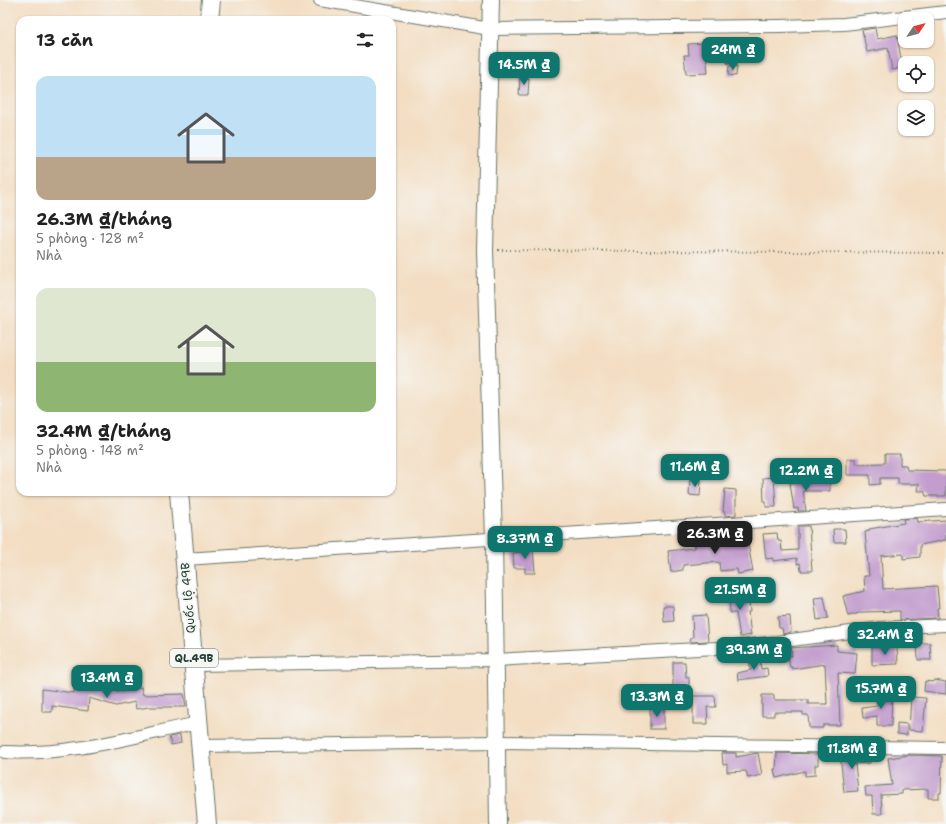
<!DOCTYPE html>
<html lang="vi">
<head>
<meta charset="utf-8">
<style>
	:root { --surface:#fff; --page:#f2f2f2; --text:#222; --muted:#767676; --accent:#0f766e }
	body { margin:0; font-family:"Shantell Sans",sans-serif; background:var(--page); color:var(--text); height:100vh; display:flex; flex-direction:column; font-size:15px; white-space:nowrap }
	* { box-sizing:border-box; margin:0 }
	p { font-size:13px; color:var(--muted) }
	.icon { flex:none; width:22px; height:22px; fill:none; stroke:currentColor; stroke-width:2; stroke-linecap:round; stroke-linejoin:round }
	.map { position:relative; flex:1; overflow:hidden }
	.panel { position:absolute; left:16px; top:16px; width:380px; height:480px; display:flex; flex-direction:column; background:var(--surface); border-radius:12px; box-shadow:0 1px 3px #0004 }
	.panel>* { flex:none }
	.needle { width:26px; rotate:55deg }
	.controls { position:absolute; left:898px; top:12px; display:grid; gap:8px }
	.controls a { display:grid; place-items:center; width:36px; height:36px; border-radius:8px; background:var(--surface); box-shadow:0 1px 3px #0004; font-size:20px }
	.price { position:absolute; translate:-50% -34px; padding:0 9px; border-radius:8px; background:var(--accent); color:#fff; font-size:13px; line-height:26px; filter:drop-shadow(0 1px 2px #0008) }
	.price::after { content:''; position:absolute; left:50%; top:24px; width:12px; height:9px; margin-left:-6px; background:inherit; clip-path:polygon(0 0,100% 0,50% 100%) }
	.price.on { background:#222; color:#fff }
	ul { padding:0; list-style:none }
	li { display:grid; align-content:center; gap:8px; height:212px; padding:0 20px }
	li span { display:grid; place-items:center; height:124px; border-radius:12px; color:#555 }
	li>.icon { margin-inline-start:auto }
	span .icon { width:72px; height:72px; fill:#fffc; stroke-width:1 }
	li b { font-size:17px }
	h2 { display:flex; justify-content:space-between; align-items:center; height:48px; padding:0 20px; font-size:17px }
	.map>svg:first-child { display:block }
	.building { fill:#c29dce }
	.lines { fill:none; stroke-linecap:round; stroke-linejoin:round }
	.street-casing { stroke:#697566; stroke-width:14 }
	.secondary-casing { stroke:#697566; stroke-width:18 }
	.primary-casing { stroke:#697566; stroke-width:20 }
	.path { stroke:#697566; stroke-width:2; stroke-dasharray:1 3; stroke-linecap:butt }
	.street { stroke:#fff; stroke-width:12 }
	.secondary { stroke:#fff; stroke-width:16 }
	.primary { stroke:#fff; stroke-width:18 }
	.labels { text-anchor:middle; dominant-baseline:central; stroke-width:4; stroke-linejoin:round; paint-order:stroke }
	.shield { fill:#f6f6f2; stroke:#60746d; stroke-width:1 }
	.shield-label { font-size:11px; font-weight:bold; fill:#1f3d34 }
	.street-label { font-size:12px; fill:#1f3d34; stroke:#f6f6f2 }
</style>
</head>
<body>
<div class="map">
<svg width="946" height="824" viewBox="0 0 946 824">
	<rect width="100%" height="100%" fill="#f6f6f2"/>
	<filter id="ink" filterUnits="userSpaceOnUse"><feTurbulence type="fractalNoise" baseFrequency=".025" numOctaves="2"/><feDisplacementMap in="SourceGraphic" scale="8" xChannelSelector="R" yChannelSelector="G"/><feConvolveMatrix kernelMatrix="1 2 1 2 8 2 1 2 1" color-interpolation-filters="sRGB"/></filter>
	<filter id="wash" filterUnits="userSpaceOnUse"><feTurbulence type="fractalNoise" baseFrequency=".012" numOctaves="4" result="noise"/><feDisplacementMap in="SourceGraphic" scale="16" xChannelSelector="R" yChannelSelector="G"/><feGaussianBlur stdDeviation="0.9" result="paint"/><feColorMatrix in="noise" values="0 0 0 0 0 0 0 0 0 0 0 0 0 0 0 0 0 1.4 0 .05"/><feComposite in="paint" operator="in"/></filter>
	<g filter="url(#wash)">
		<rect width="100%" height="100%" fill="#f3dec3"/>
		<g id="blocks">
			<!-- building -->
			<g class="building">
				<polygon points="875,28 877,39 897,35 901,59 905,58 905,67 892,70 888,48 867,52 862,30"/>
				<polygon points="705,43 708,73 686,74 684,55 689,55 688,44"/>
				<polygon points="728,51 738,52 737,64 727,63"/>
				<polygon points="729,66 737,66 736,76 728,75"/>
				<polygon points="520,77 529,78 528,95 519,95"/>
				<polygon points="885,454 900,454 900,465 906,465 907,470 946,471 946,496 926,496 924,491 918,491 919,484 898,484 898,478 880,478 880,484 870,485 870,475 847,475 847,459 856,459 856,464 885,463"/>
				<polygon points="774,477 776,507 766,507 766,502 764,502 763,478"/>
				<polygon points="690,479 701,480 700,496 689,495"/>
				<polygon points="830,481 830,491 803,491 806,511 798,511 798,508 794,509 790,483"/>
				<polygon points="725,489 736,490 736,515 725,516 725,512 723,512"/>
				<polygon points="917,518 918,522 946,520 946,540 920,545 920,557 903,559 903,554 881,556 883,589 937,586 939,608 937,608 938,618 900,620 900,611 863,612 848,616 843,596 865,591 864,576 869,576 865,532 869,531 869,529 904,523 903,519"/>
				<polygon points="798,526 809,526 812,571 801,571 800,563 797,564 797,558 773,561 773,558 766,559 763,534 777,533 778,541 781,541 782,551 798,550"/>
				<polygon points="833,529 845,529 846,542 834,542"/>
				<polygon points="723,533 724,544 747,539 753,571 738,574 737,569 720,571 719,562 683,565 683,570 671,572 668,551 695,548 695,544 712,542 711,534"/>
				<polygon points="533,547 535,573 525,573 525,568 514,568 513,553 523,552 523,548"/>
				<polygon points="729,587 740,587 741,601 749,601 750,612 748,612 751,635 740,637 736,613 730,613"/>
				<polygon points="824,597 828,618 817,620 814,598"/>
				<polygon points="663,606 673,606 674,621 664,622"/>
				<polygon points="706,615 708,641 691,642 690,638 693,637 692,616"/>
				<polygon points="790,616 791,632 783,634 782,628 779,628 778,617"/>
				<polygon points="917,643 930,643 931,660 918,660"/>
				<polygon points="837,645 837,651 857,653 855,674 838,673 840,725 823,725 823,728 809,728 808,715 803,715 803,712 774,712 774,716 762,716 762,695 774,695 774,700 808,700 808,704 827,704 825,664 792,669 792,667 790,667 788,656 792,656 791,648"/>
				<polygon points="897,646 898,664 872,665 872,647"/>
				<polygon points="760,658 761,669 767,668 768,676 738,680 737,673 751,670 749,660"/>
				<polygon points="673,662 685,662 686,677 689,677 689,687 673,687"/>
				<polygon points="934,680 946,682 946,694 924,691 925,681 934,682"/>
				<polygon points="95,685 121,692 141,687 143,695 184,694 186,707 149,707 136,709 135,702 116,706 89,698 88,711 52,706 52,712 42,712 42,689 74,693 75,687 94,687"/>
				<polygon points="877,694 892,694 891,726 877,726 877,716 863,718 862,708 877,706"/>
				<polygon points="693,696 715,696 716,707 707,707 708,724 693,724"/>
				<polygon points="911,697 926,698 923,731 909,730"/>
				<rect x="650" y="707" width="14" height="22"/>
				<polygon points="897,723 907,724 907,735 897,734"/>
				<polygon points="180,735 181,743 171,745 169,737"/>
				<polygon points="722,753 736,753 736,757 758,753 762,775 748,778 746,771 727,772 727,764 723,765"/>
				<polygon points="777,753 818,754 818,765 815,765 815,775 805,776 805,771 776,778 774,769 776,769"/>
				<polygon points="840,754 869,754 870,763 855,764 858,791 844,792"/>
				<polygon points="910,755 942,756 941,793 939,793 939,798 928,798 928,789 902,790 902,794 881,795 882,814 873,814 872,796 866,796 865,787 892,785 888,758"/>
			</g>
		</g>
	</g>
	<g filter="url(#ink)">
		<use href="#blocks" fill-opacity="0" stroke="#697566" stroke-width="1"/>
		<g class="lines">
			<!-- street casing -->
			<g class="street-casing">
				<g id="street">
					<polyline points="320,0 490,29 780,26 844,24 946,12"/>
					<polyline points="185,559 946,509"/>
					<polyline points="194,665 495,660 717,648 777,642 880,628 946,625"/>
					<polyline points="200,746 498,742 946,748"/>
					<path d="M5 752C71 756 135 736 198 723"/>
				</g>
			</g>
			<!-- secondary casing -->
			<g class="secondary-casing">
				<polyline id="secondary" points="491,0 485,250 494,538 498,824"/>
			</g>
			<!-- primary casing -->
			<g class="primary-casing">
				<g id="primary">
					<polyline points="209,20 211,0"/>
					<polyline points="179,492 207,824"/>
				</g>
			</g>
			<!-- path -->
			<polyline class="path" points="498,250 946,253"/>
			<!-- street -->
			<use href="#street" class="street"/>
			<!-- secondary -->
			<use href="#secondary" class="secondary"/>
			<!-- primary -->
			<use href="#primary" class="primary"/>
		</g>
	</g>
	<g class="labels">
		<!-- shield labels -->
		<rect class="shield" x="170" y="649" width="48" height="18" rx="3"/>
		<g class="shield-label">
			<text x="194" y="658">QL.49B</text>
		</g>
		<!-- street labels -->
		<g class="street-label">
			<text transform="translate(188 598) rotate(-95)">Quốc lộ 49B</text>
		</g>
	</g>
</svg>
<div class="controls">
<a><svg class="needle" viewBox="-14 -14 28 28"><path d="M0-13l5 13h-10z" fill="#e53935"/><path d="M0 13l5-13h-10z" fill="#767676"/></svg></a>
<a><svg class="icon" aria-label="locate" viewBox="0 0 24 24"><circle cx="12" cy="12" r="6"/><path d="M12 2v4M12 18v4M2 12h4M18 12h4"/></svg></a>
<a><svg class="icon" aria-label="layers" viewBox="0 0 24 24"><path d="M12 4l9 5-9 5-9-5zM3 14l9 5 9-5"/></svg></a>
</div>
<b class="price" style="left:733px;top:71px">24M ₫</b>
<b class="price" style="left:524px;top:86px">14.5M ₫</b>
<b class="price" style="left:695px;top:488px">11.6M ₫</b>
<b class="price" style="left:806px;top:492px">12.2M ₫</b>
<b class="price on" style="left:715px;top:555px">26.3M ₫</b>
<b class="price" style="left:525px;top:560px">8.37M ₫</b>
<b class="price" style="left:740px;top:611px">21.5M ₫</b>
<b class="price" style="left:885px;top:656px">32.4M ₫</b>
<b class="price" style="left:754px;top:671px">39.3M ₫</b>
<b class="price" style="left:107px;top:699px">13.4M ₫</b>
<b class="price" style="left:881px;top:710px">15.7M ₫</b>
<b class="price" style="left:657px;top:718px">13.3M ₫</b>
<b class="price" style="left:852px;top:770px">11.8M ₫</b>
<section class="panel">
<h2>13 căn<svg class="icon" aria-label="filters" viewBox="0 0 24 24"><path d="M4 7h16M4 17h16"/><circle cx="9" cy="7" r="2"/><circle cx="15" cy="17" r="2"/></svg></h2>
<ul>
<li><span style="background:linear-gradient(#bfe0f5 65%,#b9a48a 0)"><svg class="icon" aria-label="home" viewBox="0 0 24 24"><path d="M3 11l9-7 9 7M6 9v11h12V9"/></svg></span><div><b>26.3M ₫/tháng</b><p>5 phòng · 128 m²</p><p>Nhà</p></div></li>
<li><span style="background:linear-gradient(#dfe7d0 60%,#8fb573 0)"><svg class="icon" aria-label="home" viewBox="0 0 24 24"><path d="M3 11l9-7 9 7M6 9v11h12V9"/></svg></span><div><b>32.4M ₫/tháng</b><p>5 phòng · 148 m²</p><p>Nhà</p></div></li>
</ul>
</section>
</div>
</body>
</html>
